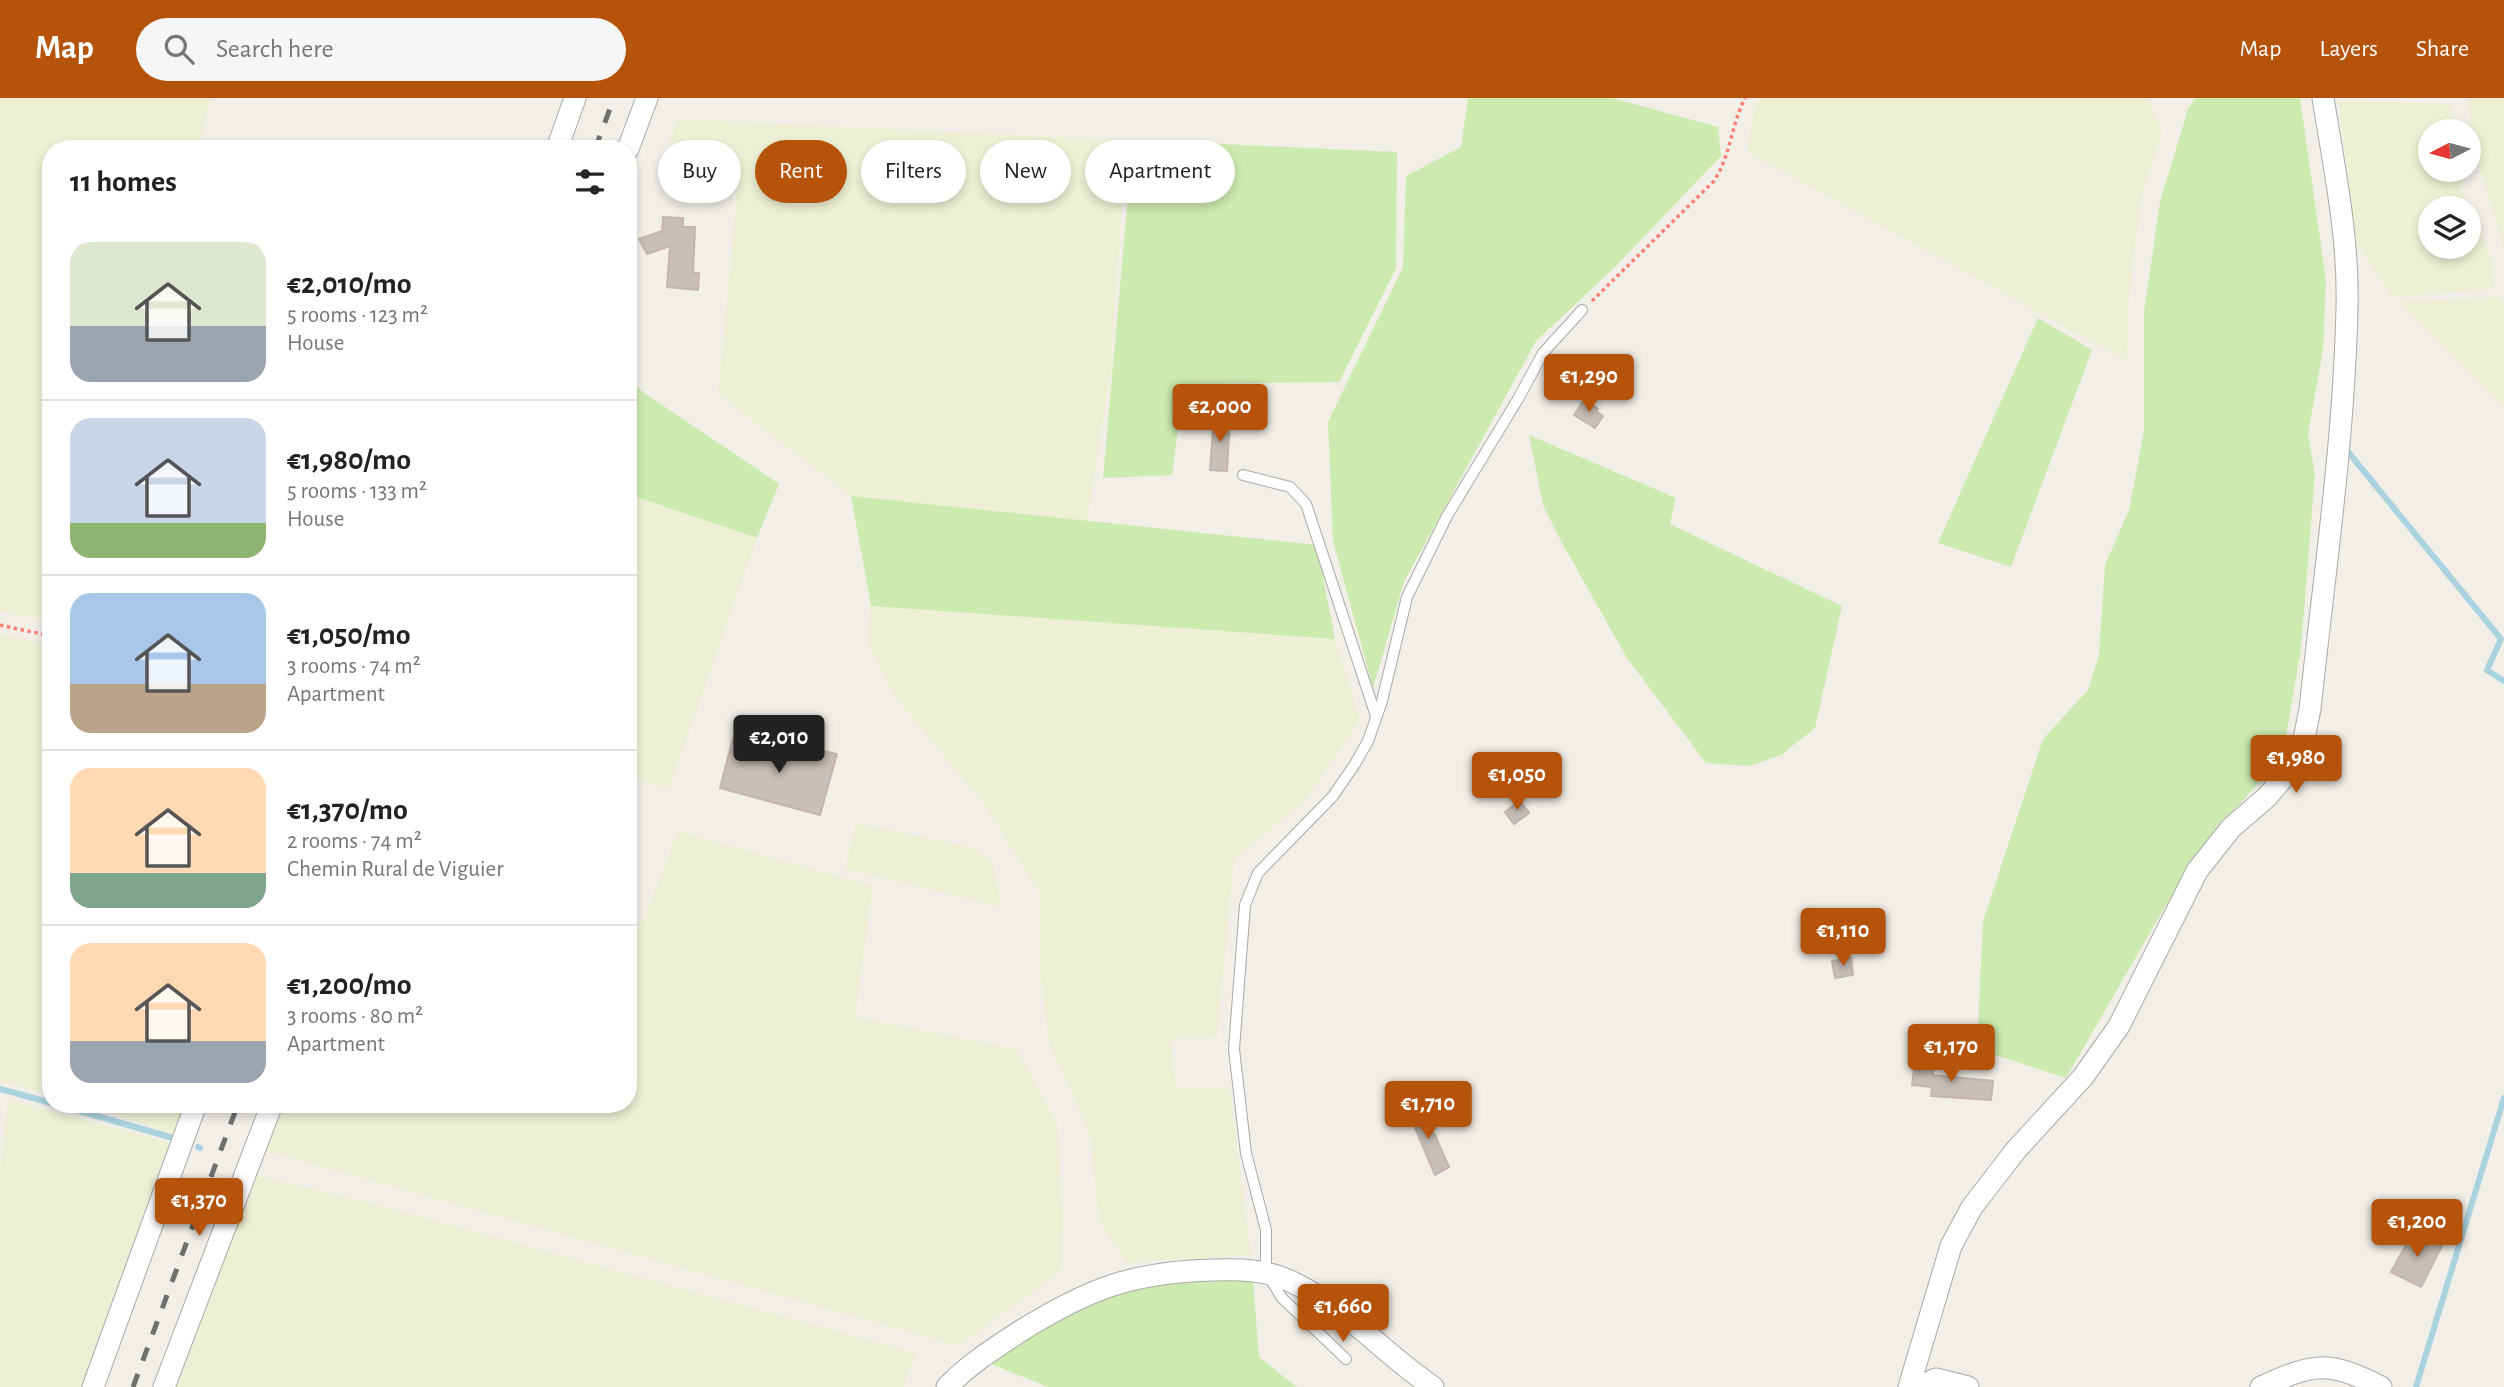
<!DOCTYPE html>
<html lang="en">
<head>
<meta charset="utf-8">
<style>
	:root { --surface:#fff; --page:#f6f6f6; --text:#222; --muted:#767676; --line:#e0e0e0; --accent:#b45309 }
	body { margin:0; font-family:"Alegreya Sans",sans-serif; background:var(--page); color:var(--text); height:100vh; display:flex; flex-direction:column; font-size:26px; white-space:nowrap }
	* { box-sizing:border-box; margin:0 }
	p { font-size:23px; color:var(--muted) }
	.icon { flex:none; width:38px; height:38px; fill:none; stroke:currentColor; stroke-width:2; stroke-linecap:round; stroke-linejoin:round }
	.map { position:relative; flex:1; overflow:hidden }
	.drawer { position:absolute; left:42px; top:42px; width:595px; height:973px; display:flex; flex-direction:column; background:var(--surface); border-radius:28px; box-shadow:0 4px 10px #0003 }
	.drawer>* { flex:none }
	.hud { position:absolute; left:658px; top:42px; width:665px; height:63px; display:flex; gap:14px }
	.needle { width:46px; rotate:264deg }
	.buttons { position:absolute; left:2418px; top:21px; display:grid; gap:14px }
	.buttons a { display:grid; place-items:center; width:63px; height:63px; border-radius:50%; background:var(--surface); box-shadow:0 4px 10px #0003; font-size:35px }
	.price { position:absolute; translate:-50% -60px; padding:0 16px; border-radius:7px; background:var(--accent); color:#fff; font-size:23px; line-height:46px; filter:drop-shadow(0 2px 4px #0008) }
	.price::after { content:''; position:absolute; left:50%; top:42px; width:21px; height:16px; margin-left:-10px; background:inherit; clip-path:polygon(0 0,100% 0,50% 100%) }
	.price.on { background:#222; color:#fff }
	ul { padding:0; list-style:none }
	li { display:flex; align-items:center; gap:21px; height:175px; padding:0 28px }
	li+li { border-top:2px solid var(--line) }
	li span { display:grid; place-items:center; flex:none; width:196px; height:140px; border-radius:21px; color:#555 }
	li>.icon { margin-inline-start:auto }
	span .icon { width:84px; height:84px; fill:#fffc; stroke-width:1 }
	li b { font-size:30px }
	h2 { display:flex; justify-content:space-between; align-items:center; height:84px; padding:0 28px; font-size:30px }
	.tag { padding:0 24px; border-radius:32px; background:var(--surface); box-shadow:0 4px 10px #0003; font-size:24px; line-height:63px }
	.tag.on { background:var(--accent); color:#fff }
	header { display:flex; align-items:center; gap:42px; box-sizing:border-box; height:98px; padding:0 35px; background:var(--accent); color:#fff }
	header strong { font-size:33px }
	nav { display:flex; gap:38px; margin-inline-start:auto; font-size:24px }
	.search { width:490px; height:63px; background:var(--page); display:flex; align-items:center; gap:18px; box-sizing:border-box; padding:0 24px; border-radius:38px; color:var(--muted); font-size:26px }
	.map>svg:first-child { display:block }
	.farmland { fill:#eef0d5 }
	.grass { fill:#cdebb0 }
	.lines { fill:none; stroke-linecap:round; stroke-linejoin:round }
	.stream { stroke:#aad3df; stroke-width:6 }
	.building { fill:#c7bfb8; stroke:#c4b6ab; stroke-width:2 }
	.lane-casing { stroke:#a9a9a9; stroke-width:12 }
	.street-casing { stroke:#a9a9a9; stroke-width:23 }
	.path { stroke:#fa8072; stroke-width:3.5; stroke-dasharray:3.5 3.5; stroke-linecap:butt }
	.lane { stroke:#fff; stroke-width:10 }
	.street { stroke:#fff; stroke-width:21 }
	.rail { stroke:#707070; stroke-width:5; stroke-dasharray:14 14; stroke-linecap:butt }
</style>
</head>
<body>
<header>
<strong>Map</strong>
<div class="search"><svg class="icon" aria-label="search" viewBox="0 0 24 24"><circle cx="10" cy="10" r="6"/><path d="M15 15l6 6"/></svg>Search here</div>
<nav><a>Map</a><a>Layers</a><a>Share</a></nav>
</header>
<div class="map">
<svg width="2504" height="1289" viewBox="0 0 2504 1289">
	<rect width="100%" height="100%" fill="#f2efe9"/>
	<!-- farmland -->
	<g class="farmland">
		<polygon points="0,0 211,0 198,51 51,51 51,524 0,513"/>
		<polygon points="1760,0 2148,0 2162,34 2141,102 2129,199 2127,263 1747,54 1755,8"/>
		<polygon points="2468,0 2504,0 2504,151 2473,47"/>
		<polygon points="2338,2 2450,6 2454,33 2431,33 2431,72 2460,72 2464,99 2469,110 2431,110 2431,149 2469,149 2469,111 2493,162 2495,191 2391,199 2356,143"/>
		<polygon points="677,21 1122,42 1124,81 1111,274 1087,423 851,398 718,296 740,65 669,48"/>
		<polygon points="2499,199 2504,204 2504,310 2398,204"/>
		<polygon points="628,396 757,440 669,691 628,679"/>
		<polygon points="871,508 1335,541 1360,622 1305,703 1234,761 1217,939 1171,941 1176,989 1230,991 1251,1157 1127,1165 1099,1124 1090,1036 1049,944 1040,874 1040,796 986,709 897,601 868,547"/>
		<polygon points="0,536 51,547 51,997 0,983"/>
		<polygon points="856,725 975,750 992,763 1002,809 845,771"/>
		<polygon points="678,733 873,788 855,919 1016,951 1057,1024 1063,1115 1062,1172 959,1248 266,1053 282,1006 628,1006 628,822 642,826"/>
		<polygon points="8,1002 171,1045 81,1289 0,1289 0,1073"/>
		<polygon points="83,1006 186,1006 174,1036"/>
		<polygon points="255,1077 371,1105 916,1255 903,1289 173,1289"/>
	</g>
	<!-- grass -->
	<g class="grass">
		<polygon points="1468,0 1612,0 1718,29 1721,58 1615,169 1536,243 1404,484 1373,590 1333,443 1328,324 1403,169 1406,78 1461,49"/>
		<polygon points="2196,0 2300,0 2326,182 2323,253 2308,335 2315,376 2301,551 2285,644 2270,672 2195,757 2066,980 1977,951 1983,823 2043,641 2088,592 2099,557 2105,467 2129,412 2144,333 2144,214 2160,104 2188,11"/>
		<polygon points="1133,42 1397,54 1396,170 1339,284 1184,286 1172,377 1103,380"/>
		<polygon points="2038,220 2092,252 2011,469 1938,445"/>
		<polygon points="628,280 643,294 779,386 757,440 628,396"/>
		<polygon points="1529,337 1676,400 1670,426 1842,508 1815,630 1781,657 1749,668 1706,665 1627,560 1562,445 1543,407"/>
		<polygon points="851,398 1317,447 1335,541 871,508"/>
		<polygon points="1183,1180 1253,1181 1259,1259 1297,1289 1048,1289 991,1266 1082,1204"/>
	</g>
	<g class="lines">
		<!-- stream -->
		<g class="stream">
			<polyline points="2344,349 2501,541 2487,572 2504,583"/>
			<polyline points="0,991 51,1005"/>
			<polyline points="55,1006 170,1039"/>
			<polyline points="198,1049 200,1050"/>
			<polyline points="2416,1289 2504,1000"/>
		</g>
	</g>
	<!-- building -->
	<g class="building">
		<polygon points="663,119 683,120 683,129 695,129 693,175 699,175 698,192 667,189 670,148 647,156 639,141 662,133"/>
		<polygon points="1584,302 1598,311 1596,313 1603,318 1595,330 1574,317"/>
		<polygon points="1214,319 1230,320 1227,373 1210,372"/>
		<polygon points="733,640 811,660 814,651 837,656 820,717 720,690"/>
		<polygon points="1520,703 1529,715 1514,726 1505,714"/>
		<polygon points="1851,860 1853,877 1835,880 1832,863"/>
		<polygon points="1915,963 1934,965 1933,977 1993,983 1991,1002 1931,998 1932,989 1912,987"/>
		<polygon points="1410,1004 1435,1037 1449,1069 1435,1077 1405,1006"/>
		<polygon points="2413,1134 2442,1148 2421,1189 2391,1174"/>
	</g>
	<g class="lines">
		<!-- lane casing -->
		<g class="lane-casing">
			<g id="lane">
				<polyline points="1243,377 1290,389 1306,406 1376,618"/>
				<polyline points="1346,1261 1282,1200 1266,1174 1266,1132 1246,1055 1234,951 1245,807 1258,775 1333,698 1355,666 1368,643 1382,603 1407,499 1447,418 1518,301 1543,255 1582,212"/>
			</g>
		</g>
		<!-- street casing -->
		<g class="street-casing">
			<g id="street">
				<polyline points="557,51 575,0"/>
				<polyline points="628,51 647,0"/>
				<polyline points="93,1289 196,1006"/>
				<polyline points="164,1289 272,1006"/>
				<path d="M947 1289C968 1267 993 1251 1019 1234 1088 1191 1131 1174 1214 1172 1241 1171 1268 1172 1292 1184 1345 1209 1385 1257 1433 1289"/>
				<path d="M1909 1289 1951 1148 1972 1109 2016 1052 2083 979 2119 928 2197 773 2231 730 2268 698 2292 669 2303 646 2310 611C2324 478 2344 344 2347 210 2349 140 2334 69 2323 0"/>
				<polyline points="1919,1289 1936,1281 1968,1289"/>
				<path d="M2261 1289C2314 1265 2328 1262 2381 1289"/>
			</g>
		</g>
		<!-- path -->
		<g class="path">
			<path d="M1592 203 1714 83C1731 57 1731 27 1745 0"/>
			<polyline points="0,527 51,538"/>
		</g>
		<!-- lane -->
		<use href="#lane" class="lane"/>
		<!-- street -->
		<use href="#street" class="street"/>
		<!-- rail -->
		<g class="rail">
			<polyline points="595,51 614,0"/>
			<polyline points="133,1289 238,1006"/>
		</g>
	</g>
</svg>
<div class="buttons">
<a><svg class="needle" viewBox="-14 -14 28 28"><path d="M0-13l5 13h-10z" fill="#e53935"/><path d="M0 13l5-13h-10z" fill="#767676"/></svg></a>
<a><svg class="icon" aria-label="layers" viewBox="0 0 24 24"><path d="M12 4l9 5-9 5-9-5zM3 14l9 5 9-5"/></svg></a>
</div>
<b class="price" style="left:1589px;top:316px">€1,290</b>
<b class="price" style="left:1220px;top:346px">€2,000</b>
<b class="price on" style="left:779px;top:677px">€2,010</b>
<b class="price" style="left:2296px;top:697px">€1,980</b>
<b class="price" style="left:1517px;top:714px">€1,050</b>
<b class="price" style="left:1843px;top:870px">€1,110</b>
<b class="price" style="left:1951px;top:986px">€1,170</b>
<b class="price" style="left:1428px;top:1043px">€1,710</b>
<b class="price" style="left:199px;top:1140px">€1,370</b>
<b class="price" style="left:2417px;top:1161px">€1,200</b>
<b class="price" style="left:1343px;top:1246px">€1,660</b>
<div class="hud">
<a class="tag">Buy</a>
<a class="tag on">Rent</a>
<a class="tag">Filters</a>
<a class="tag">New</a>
<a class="tag">Apartment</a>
</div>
<section class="drawer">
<h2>11 homes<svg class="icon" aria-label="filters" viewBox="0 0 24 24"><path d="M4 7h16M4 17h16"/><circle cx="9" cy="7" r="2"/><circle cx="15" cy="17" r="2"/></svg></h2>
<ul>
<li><span style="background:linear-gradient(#dfe7d0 60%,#9aa5b1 0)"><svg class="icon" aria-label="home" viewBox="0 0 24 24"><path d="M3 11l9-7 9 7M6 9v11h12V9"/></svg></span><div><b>€2,010/mo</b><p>5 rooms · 123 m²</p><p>House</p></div></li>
<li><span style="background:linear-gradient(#c9d6e8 75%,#8fb573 0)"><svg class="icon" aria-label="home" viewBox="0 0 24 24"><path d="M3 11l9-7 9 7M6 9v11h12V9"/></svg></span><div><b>€1,980/mo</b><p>5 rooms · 133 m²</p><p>House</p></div></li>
<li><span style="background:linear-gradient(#a9c7e8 65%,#b9a48a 0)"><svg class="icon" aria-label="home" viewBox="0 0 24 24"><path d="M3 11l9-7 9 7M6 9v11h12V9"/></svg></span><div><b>€1,050/mo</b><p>3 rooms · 74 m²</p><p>Apartment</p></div></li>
<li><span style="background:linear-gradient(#ffd9b3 75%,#7fa58c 0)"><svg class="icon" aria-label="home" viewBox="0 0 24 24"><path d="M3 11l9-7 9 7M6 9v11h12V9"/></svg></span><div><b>€1,370/mo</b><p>2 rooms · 74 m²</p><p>Chemin Rural de Viguier</p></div></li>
<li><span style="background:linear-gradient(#ffd9b3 70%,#9aa5b1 0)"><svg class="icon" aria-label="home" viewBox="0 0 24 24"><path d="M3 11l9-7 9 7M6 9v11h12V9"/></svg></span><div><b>€1,200/mo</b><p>3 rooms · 80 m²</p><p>Apartment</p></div></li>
</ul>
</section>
</div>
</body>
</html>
